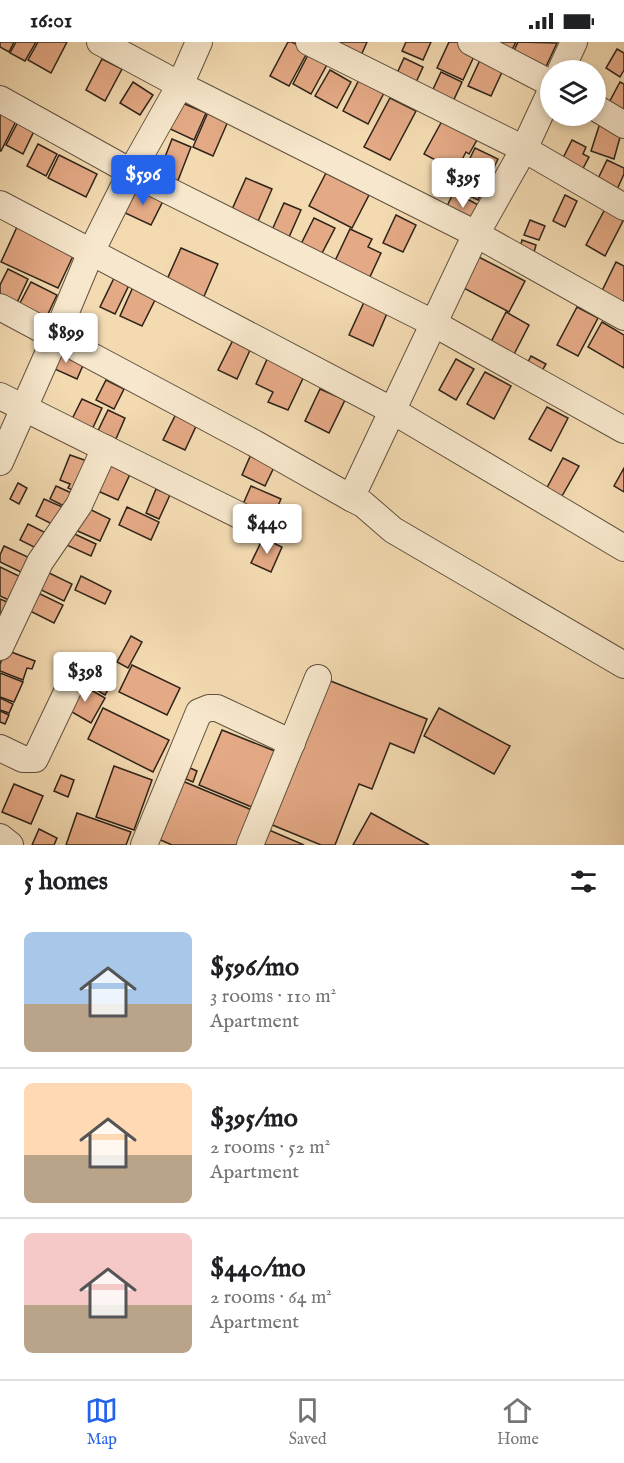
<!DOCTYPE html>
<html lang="en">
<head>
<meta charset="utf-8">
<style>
	:root { --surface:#fff; --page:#f2f2f2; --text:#202124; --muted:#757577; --line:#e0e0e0; --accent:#2563eb }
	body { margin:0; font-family:"IM FELL English",serif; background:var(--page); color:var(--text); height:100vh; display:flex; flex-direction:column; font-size:22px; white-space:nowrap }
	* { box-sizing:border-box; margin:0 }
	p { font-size:20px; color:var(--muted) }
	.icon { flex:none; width:33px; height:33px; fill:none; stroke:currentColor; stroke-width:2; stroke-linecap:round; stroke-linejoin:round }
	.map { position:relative; height:803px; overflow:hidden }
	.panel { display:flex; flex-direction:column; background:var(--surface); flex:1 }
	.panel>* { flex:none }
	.controls { position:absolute; left:540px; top:18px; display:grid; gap:12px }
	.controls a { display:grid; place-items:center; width:66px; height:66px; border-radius:50%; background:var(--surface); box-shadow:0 3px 9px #0003; font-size:30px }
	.price { position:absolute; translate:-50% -51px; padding:0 14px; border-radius:6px; background:#fff; color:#222; font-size:20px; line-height:39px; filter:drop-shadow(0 2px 3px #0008) }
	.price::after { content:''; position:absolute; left:50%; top:36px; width:18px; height:14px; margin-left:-9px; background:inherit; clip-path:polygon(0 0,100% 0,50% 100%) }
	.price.current { background:var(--accent); color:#fff }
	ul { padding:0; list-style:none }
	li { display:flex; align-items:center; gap:18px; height:150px; padding:0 24px }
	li+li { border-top:2px solid var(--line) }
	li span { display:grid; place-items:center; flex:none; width:168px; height:120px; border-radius:9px; color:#555 }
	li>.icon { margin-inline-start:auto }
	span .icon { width:72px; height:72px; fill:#fffc; stroke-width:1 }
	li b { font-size:26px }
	h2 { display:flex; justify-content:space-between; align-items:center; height:72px; padding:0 24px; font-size:26px }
	.status { display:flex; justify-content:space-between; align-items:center; height:42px; padding:0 30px; background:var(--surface); direction:ltr }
	.status svg { height:16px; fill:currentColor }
	.menu { display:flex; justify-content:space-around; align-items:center; height:84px; border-top:2px solid var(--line); background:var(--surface); font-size:16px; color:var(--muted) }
	.menu a { display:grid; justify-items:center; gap:3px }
	.menu .current { color:var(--accent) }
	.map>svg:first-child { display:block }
	.building { fill:#e4a985; stroke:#2f2419; stroke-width:1.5 }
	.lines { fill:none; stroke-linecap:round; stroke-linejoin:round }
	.minor-casing { stroke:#60523f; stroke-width:28 }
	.minor { stroke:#f7e7cc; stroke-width:26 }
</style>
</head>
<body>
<div class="status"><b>16:01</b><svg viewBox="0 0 49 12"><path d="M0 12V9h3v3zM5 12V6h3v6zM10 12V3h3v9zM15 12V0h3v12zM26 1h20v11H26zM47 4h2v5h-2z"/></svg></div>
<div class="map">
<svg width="624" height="803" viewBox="0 0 624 803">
	<rect width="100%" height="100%" fill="#f3dab1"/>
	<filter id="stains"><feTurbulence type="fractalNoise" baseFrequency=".00333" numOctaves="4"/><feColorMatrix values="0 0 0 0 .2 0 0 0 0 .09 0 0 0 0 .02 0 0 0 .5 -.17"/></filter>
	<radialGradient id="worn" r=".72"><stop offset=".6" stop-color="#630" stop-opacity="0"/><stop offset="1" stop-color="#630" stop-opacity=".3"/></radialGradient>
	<!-- building -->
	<g class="building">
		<polygon points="0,0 14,0 9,10 0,5"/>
		<polygon points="16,0 36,0 25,19 10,11"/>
		<polygon points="38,0 67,0 51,31 28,18"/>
		<polygon points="288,0 292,0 308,9 289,44 270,34"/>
		<polygon points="342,0 367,0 359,18 339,8"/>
		<polygon points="406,0 431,0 423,18 402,9"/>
		<polygon points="449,0 459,0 477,8 463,38 437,26"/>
		<polygon points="492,0 516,0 509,13"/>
		<polygon points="518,0 557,1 543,31 511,15"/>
		<polygon points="617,7 624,11 624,28 620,35 606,26"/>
		<polygon points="310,9 329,19 311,52 293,42"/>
		<polygon points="404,16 423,25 412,49 393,40"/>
		<polygon points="102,17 122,27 105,59 86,48"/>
		<polygon points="480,18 503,28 491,54 468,44"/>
		<polygon points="330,28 351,40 337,66 315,54"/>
		<polygon points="441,30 462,40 450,66 429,56"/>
		<polygon points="361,34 386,47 368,82 343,69"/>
		<polygon points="133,40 153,53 140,73 120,61"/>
		<polygon points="620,40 624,42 624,78 605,68"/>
		<polygon points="390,56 416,69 390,118 364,105"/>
		<polygon points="180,60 206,71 194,98 168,86"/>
		<polygon points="209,68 229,77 213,114 193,105"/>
		<polygon points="0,69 17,77 1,109 0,109"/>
		<polygon points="19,78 35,87 23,112 6,103"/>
		<polygon points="442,79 477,98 469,112 466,110 456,129 424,112"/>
		<polygon points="600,81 622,88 614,117 591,109"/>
		<polygon points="172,97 191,105 177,141 158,133"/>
		<polygon points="572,98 586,105 583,112 589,115 580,132 560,122"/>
		<polygon points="38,102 57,112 46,134 27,124"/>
		<polygon points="475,106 498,117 478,158 455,147"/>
		<polygon points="59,113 97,132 86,155 48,136"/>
		<polygon points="607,118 624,126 624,132 615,152 595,143"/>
		<polygon points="326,131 369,153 352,186 309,164"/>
		<polygon points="246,136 272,147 256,184 230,172"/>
		<polygon points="134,146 163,159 151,183 123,170"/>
		<polygon points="454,150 482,165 472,184 444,170"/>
		<polygon points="565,153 577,159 565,185 553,179"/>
		<polygon points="284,161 301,168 289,195 272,188"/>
		<polygon points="605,167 624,177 605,214 586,203"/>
		<polygon points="396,173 416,183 403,210 383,201"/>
		<polygon points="314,176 335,186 319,217 299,206"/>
		<polygon points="530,178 545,184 539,198 524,193"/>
		<polygon points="17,185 74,212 58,246 1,220"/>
		<polygon points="350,187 372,197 368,205 381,211 368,239 333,223"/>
		<polygon points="522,198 536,203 533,214 519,210"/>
		<polygon points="181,206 218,222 202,259 165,242"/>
		<polygon points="473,212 525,239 509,270 458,243"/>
		<polygon points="616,220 624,224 624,265 600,253"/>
		<polygon points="8,227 28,237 14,267 0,260 0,243"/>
		<polygon points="116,232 131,239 115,272 100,265"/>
		<polygon points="31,240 57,253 46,276 19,263"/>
		<polygon points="133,245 156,256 142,284 120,274"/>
		<polygon points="365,258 388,269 373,304 349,293"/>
		<polygon points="577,265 598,276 578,314 557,303"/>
		<polygon points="506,270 529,283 511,318 488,306"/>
		<polygon points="602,280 624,293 624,326 588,305"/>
		<polygon points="233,298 251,306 237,337 218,328"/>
		<polygon points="56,307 84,321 77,337 48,324"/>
		<polygon points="531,314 546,322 539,334 525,326"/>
		<polygon points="268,315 305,332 288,368 268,360 273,350 256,342"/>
		<polygon points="456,317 474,327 456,358 439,348"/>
		<polygon points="485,330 511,344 494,377 467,362"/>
		<polygon points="106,338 124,347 114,367 96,358"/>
		<polygon points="320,347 345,358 329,391 305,379"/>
		<polygon points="82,357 102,366 90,392 69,383"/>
		<polygon points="547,365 568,376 551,409 529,397"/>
		<polygon points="108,368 125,376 112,406 94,397"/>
		<polygon points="177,370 198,380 185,408 163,398"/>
		<polygon points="252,410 276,421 265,444 242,433"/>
		<polygon points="70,413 90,420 78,451 68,446 70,442 60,438"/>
		<polygon points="102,416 131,430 118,458 89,445"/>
		<polygon points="563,416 579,424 558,461 543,453"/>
		<polygon points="624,426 624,450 614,444"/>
		<polygon points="18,441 27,446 19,462 10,457"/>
		<polygon points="56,444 76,453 70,467 50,457"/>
		<polygon points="251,444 281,457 270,482 240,469"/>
		<polygon points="156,447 170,453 159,477 146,471"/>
		<polygon points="44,457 67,467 58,485 36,474"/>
		<polygon points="81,463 110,477 100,499 71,486"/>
		<polygon points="127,465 159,480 151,498 119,483"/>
		<polygon points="28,482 50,493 42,509 20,498"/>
		<polygon points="66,488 96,502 91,514 60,500"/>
		<polygon points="263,496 282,505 271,530 251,521"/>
		<polygon points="4,504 30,516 23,531 0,520 0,513"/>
		<polygon points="0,525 25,537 13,560 0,554"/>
		<polygon points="43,528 72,542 64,559 35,545"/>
		<polygon points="81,534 111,549 105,562 75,548"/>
		<polygon points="30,547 63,563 54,581 22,565"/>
		<polygon points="0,557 12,562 0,577"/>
		<polygon points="131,594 142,600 128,626 117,620"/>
		<polygon points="6,608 35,619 32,627 27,626 23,638 0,629 0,622"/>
		<polygon points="91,611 112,623 106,635 84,623"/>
		<polygon points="132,623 180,646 167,673 119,650"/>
		<polygon points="84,624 112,641 105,653 77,636"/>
		<polygon points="0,631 23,640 14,660 0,655"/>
		<polygon points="328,638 427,677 414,711 390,701 372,747 359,742 335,803 321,803 270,782"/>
		<polygon points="79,641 105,656 91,681 65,666"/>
		<polygon points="0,656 13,662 9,671 0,668"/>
		<polygon points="103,666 169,698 153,730 88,697"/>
		<polygon points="439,666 510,704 494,732 424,694"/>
		<polygon points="0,669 9,673 5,682 0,680"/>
		<polygon points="222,688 277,710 254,766 199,743"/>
		<polygon points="114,724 152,738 134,788 96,775"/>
		<polygon points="190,726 197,729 193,740 186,737"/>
		<polygon points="61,733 74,738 68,755 54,749"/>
		<polygon points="180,738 252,768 238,803 172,803 156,796"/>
		<polygon points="14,742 43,754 31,782 2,770"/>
		<polygon points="77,771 131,790 126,803 66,803"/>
		<polygon points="371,771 429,803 353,803"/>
		<polygon points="39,787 57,796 54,803 32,803"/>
		<polygon points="269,788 304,803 263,803"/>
	</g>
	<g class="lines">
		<!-- minor casing -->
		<g class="minor-casing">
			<g id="minor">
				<polyline points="100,0 180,43 476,192 624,275"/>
				<polyline points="309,0 524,107 624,165"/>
				<polyline points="471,0 550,41"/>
				<polyline points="561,28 574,0"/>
				<polyline points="550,51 524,107 476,192 351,456 363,462 393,488 624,623"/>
				<polyline points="0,57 131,130 433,281 624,388"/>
				<polyline points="596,66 624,83"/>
				<polyline points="0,162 393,369 624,506"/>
				<polyline points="0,265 254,401 351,456"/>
				<polyline points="0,354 265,486"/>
				<polyline points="0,420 55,296 91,210 131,130 180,43 199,0"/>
				<polyline points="0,605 40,520 79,463 105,406"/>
				<polyline points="0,706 23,717 35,717 77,629"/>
				<polyline points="0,795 10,803"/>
				<polyline points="144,803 199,670 209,666 217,666 292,701"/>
				<polyline points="250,803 318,636"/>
			</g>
		</g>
		<!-- minor -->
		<use href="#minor" class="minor"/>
	</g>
	<rect width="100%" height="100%" filter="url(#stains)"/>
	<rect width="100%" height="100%" fill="url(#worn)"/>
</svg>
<div class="controls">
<a><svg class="icon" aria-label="layers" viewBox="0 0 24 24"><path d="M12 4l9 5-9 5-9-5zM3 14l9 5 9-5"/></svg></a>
</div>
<b class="price current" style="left:143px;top:164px">$596</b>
<b class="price" style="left:463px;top:167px">$395</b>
<b class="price" style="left:66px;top:322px">$899</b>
<b class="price" style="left:267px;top:513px">$440</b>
<b class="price" style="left:85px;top:661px">$398</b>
</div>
<section class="panel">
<h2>5 homes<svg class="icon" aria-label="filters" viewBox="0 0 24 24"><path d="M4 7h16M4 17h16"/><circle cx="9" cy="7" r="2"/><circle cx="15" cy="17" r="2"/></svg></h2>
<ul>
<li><span style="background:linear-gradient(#a9c7e8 60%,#b9a48a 0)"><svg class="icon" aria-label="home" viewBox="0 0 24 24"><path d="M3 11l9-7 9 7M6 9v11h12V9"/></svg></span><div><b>$596/mo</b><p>3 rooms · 110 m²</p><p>Apartment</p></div></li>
<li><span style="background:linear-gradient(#ffd9b3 60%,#b9a48a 0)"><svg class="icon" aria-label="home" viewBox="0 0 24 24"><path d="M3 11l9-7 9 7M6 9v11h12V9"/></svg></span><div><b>$395/mo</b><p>2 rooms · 52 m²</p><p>Apartment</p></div></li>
<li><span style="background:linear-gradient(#f6c9c9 60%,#b9a48a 0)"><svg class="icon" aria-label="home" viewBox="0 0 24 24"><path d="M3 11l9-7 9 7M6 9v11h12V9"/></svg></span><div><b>$440/mo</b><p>2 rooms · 64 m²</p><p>Apartment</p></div></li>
</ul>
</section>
<nav class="menu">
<a class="current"><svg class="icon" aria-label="map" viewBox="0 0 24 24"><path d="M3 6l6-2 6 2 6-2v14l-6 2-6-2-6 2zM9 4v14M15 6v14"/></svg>Map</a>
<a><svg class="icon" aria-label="saved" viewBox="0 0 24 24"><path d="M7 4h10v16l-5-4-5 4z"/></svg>Saved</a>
<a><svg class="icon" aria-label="home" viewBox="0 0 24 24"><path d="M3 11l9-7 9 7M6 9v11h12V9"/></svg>Home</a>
</nav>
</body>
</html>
